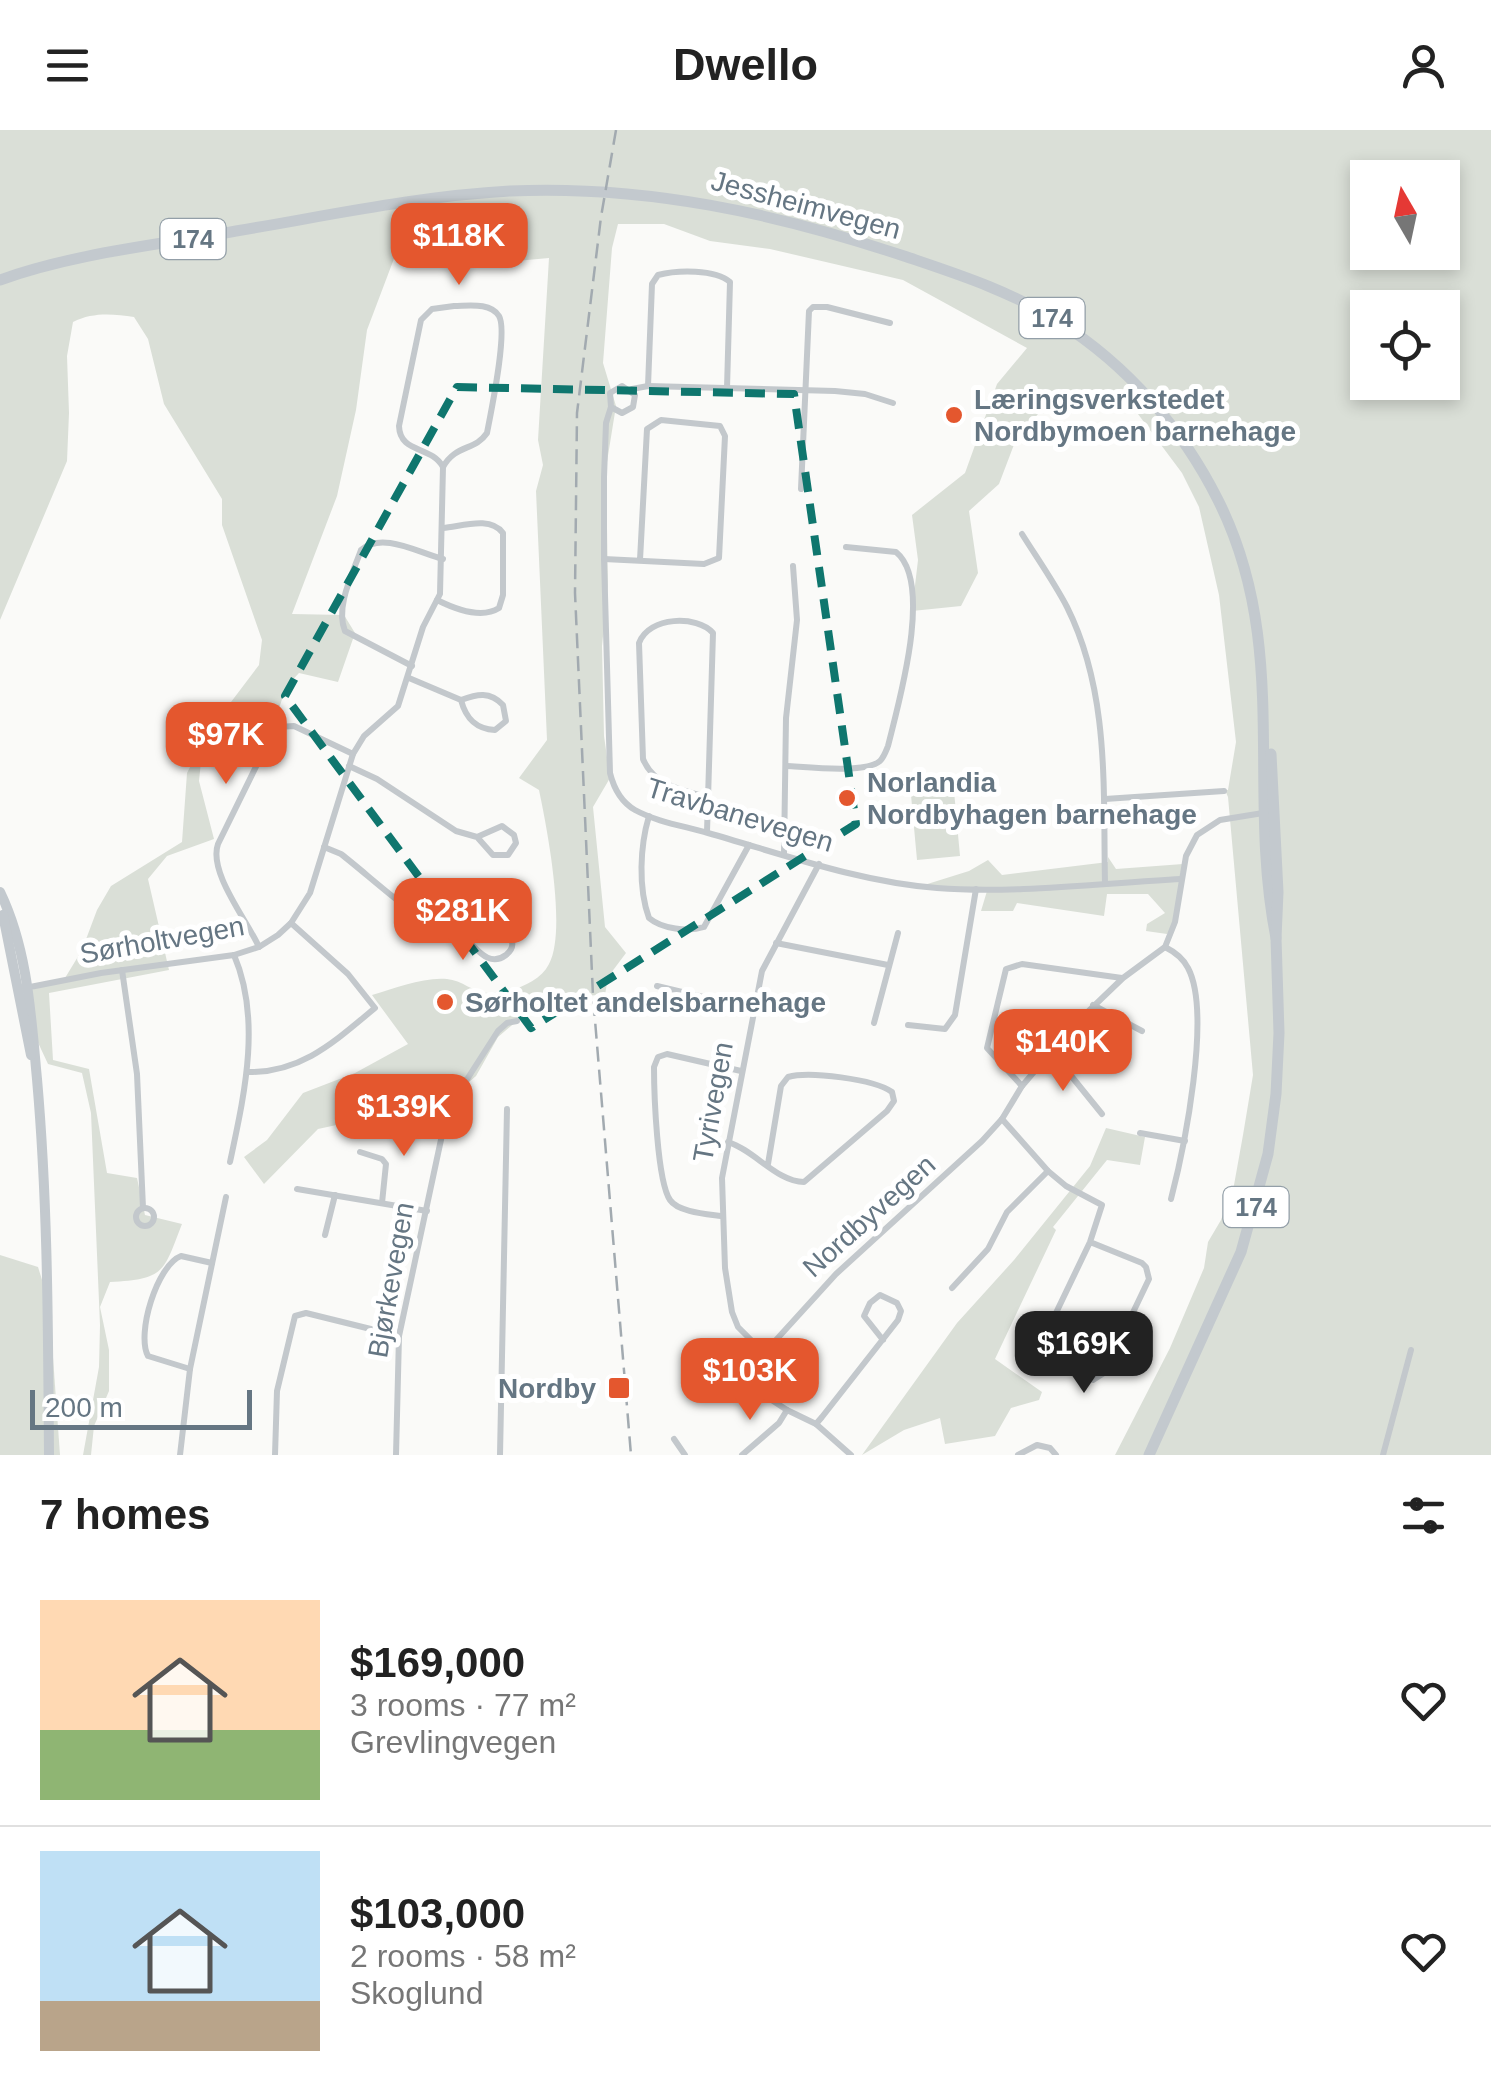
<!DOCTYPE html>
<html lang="en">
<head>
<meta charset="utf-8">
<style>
	:root { --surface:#fff; --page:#f6f6f6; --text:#222; --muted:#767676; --line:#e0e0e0; --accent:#e4572e }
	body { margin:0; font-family:Arial,sans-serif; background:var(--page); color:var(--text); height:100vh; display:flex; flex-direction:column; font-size:38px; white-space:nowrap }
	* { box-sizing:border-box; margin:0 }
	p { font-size:32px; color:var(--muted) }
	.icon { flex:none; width:55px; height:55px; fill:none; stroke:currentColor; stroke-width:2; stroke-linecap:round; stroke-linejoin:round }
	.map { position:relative; height:1325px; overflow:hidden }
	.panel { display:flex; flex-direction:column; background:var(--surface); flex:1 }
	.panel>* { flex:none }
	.needle { width:65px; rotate:351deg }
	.fabs { position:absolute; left:1350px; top:30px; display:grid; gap:20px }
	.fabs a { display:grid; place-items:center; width:110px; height:110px; border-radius:0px; background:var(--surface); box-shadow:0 5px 15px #0003; font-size:50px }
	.scale { position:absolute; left:30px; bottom:25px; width:222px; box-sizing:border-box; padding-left:10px; border:5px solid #657683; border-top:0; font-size:28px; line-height:35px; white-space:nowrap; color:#657683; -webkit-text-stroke:8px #fff; paint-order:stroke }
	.price { position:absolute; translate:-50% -85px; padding:0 22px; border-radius:20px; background:var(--accent); color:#fff; font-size:32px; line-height:65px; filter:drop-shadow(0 2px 5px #0008) }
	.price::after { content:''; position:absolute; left:50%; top:60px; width:30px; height:22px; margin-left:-15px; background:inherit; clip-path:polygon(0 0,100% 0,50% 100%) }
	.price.selected { background:#222; color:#fff }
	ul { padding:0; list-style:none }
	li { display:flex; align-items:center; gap:30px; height:250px; padding:0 40px }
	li+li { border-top:2px solid var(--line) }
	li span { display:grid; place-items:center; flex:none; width:280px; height:200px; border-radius:0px; color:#555 }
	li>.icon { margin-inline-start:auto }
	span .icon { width:120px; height:120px; fill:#fffc; stroke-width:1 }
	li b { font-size:42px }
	h2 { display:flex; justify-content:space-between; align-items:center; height:120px; padding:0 40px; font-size:42px }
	header { display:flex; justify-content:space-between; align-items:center; height:130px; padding:0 40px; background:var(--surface); font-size:45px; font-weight:700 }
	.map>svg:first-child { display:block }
	.green { fill:#dadfd7; fill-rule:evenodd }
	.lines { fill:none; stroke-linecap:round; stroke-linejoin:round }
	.street { stroke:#c3c8cc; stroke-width:6 }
	.secondary { stroke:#c3c9ce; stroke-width:10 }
	.primary { stroke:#c3c9ce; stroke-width:11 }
	.rail { stroke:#a2aab0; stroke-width:2.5; stroke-dasharray:15 8; stroke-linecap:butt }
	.marked { fill:none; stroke:#0f766e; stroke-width:8; stroke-dasharray:20 12; stroke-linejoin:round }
	.poi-dot { fill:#e4572e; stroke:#fff; stroke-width:4 }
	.labels { text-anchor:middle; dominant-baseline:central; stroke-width:10; stroke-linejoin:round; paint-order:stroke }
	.shield { fill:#fff; stroke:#939fa8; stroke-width:2.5 }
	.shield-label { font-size:25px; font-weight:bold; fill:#657683 }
	.street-label { font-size:28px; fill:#657683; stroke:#fff }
	.poi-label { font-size:28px; font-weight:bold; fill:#657683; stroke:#fff; text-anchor:start }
</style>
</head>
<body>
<header><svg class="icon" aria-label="menu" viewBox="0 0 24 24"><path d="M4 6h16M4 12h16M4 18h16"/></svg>Dwello<svg class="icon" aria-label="person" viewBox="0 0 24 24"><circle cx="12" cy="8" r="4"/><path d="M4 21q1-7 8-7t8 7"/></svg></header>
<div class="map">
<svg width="1491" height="1325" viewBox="0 0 1491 1325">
	<rect width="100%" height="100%" fill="#fafaf8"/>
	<!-- green -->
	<g class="green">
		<path d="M0 0H1491V1325H1115L1170 1218 1204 1138 1208 1112 1221 1090 1234 1055 1243 1005 1253 945 1228 667 1225 660H1228L1236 612 1219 465 1199 377 1182 343 1129 272 1090 263 1047 273 1015 312 999 354 969 381 978 443 961 476 912 481 918 430 912 385 965 343 997 254 1027 218 903 150 770 119 710 111 664 94H618L612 118 603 233 616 276 606 338 608 456 602 516 604 606 610 648 593 677 605 797 626 823 608 847 605 865 570 866 518 890 498 907 476 946 447 971 318 999 264 1054 244 1027 267 1010 303 963 355 943 408 914 372 865C396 858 423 847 447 849 462 850 475 864 490 863 511 862 539 854 549 834 567 801 547 698 539 660L519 648 547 610 536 361 543 335 538 310 549 128 462 136 395 126 367 200 356 280 337 366 292 484 344 485 355 503 338 552 299 543 286 557 270 606 202 622 199 651 214 709 167 726 148 749 169 840 49 863 53 930 89 939 107 1043 137 1048 145 1085 182 1094C163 1143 165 1149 110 1152L100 1177 109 1220V1261L94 1296 91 1325H83L99 1237 100 1195 91 983 82 943 48 934 34 904 31 860 65 848 82 820 97 780 111 756 182 712 187 643 206 605 259 535 262 510 222 395V369L164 274 148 209 134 187C113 184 93 182 73 192L67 226 69 283 67 331 0 490ZM1368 48H1442V122H1368ZM1368 178H1442V252H1368Z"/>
		<polygon points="954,661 960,726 917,730 911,665"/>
		<path d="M1108 727 1116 739 1183 734C1174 762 1185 779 1167 804L1146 801 1147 794 1165 783 1148 764H1107L1104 786 1017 773 1013 781H981L987 761 921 756 969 741 988 730 1002 745 1108 732Z"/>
		<polygon points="1106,998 1145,1007 1140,1035 1107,1030 1053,1097 1056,1100 995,1229 1042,1262 1039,1270 1011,1278 995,1306 945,1314 940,1288 904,1300 862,1325 957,1193 1014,1130 1090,1036"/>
		<polygon points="0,1125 38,1137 49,1172 60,1325 0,1325"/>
	</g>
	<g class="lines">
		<!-- street -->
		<g class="street">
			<path d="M454 176C468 176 490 172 499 186 508 201 491 282 487 303 475 321 456 314 443 337 431 315 400 324 399 296L421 190 432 179Z"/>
			<path d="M648 256 652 154 658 145C677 140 715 139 730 152L727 258"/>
			<polyline points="632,259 648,256 835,261 865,264 893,273"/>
			<path d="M611 277 622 283 633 277 635 265 622 256 610 263 611 277 606 293 604 347V429L610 643C614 659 621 672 635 680 657 692 684 696 708 703 782 724 859 752 937 758 1013 764 1103 753 1181 749"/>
			<polyline points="801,359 809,181 813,177 827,177 890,193"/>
			<path d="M1022 404C1037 428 1054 452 1067 477 1110 563 1103 660 1105 753"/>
			<polyline points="604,429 704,434 719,428 725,306 720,296 661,290 647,299 640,430"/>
			<path d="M437 470C455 479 482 489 499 478L503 465V403C490 386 463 396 443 398"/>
			<path d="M412 536 345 501C335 477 353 443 361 420 382 401 419 423 443 429"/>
			<path d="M409 548 461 570C466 589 476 599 495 600L506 591 503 575C490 561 477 564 461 570"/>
			<polyline points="349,636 377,649 456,701 477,707 493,725 508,725 516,713 514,705 502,696 477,707"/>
			<path d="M787 636C807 637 865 644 880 631 884 627 886 621 888 616 898 575 934 453 896 422L846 417"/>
			<polyline points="1105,669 1224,661"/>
			<path d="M649 686C640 716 638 758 649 788 662 799 688 802 704 797L749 715"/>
			<path d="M707 702 713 503C697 485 649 486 639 513L643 629C654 656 682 660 707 667"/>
			<path d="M324 717 341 724C367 744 419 792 446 803 451 805 456 804 461 806 473 811 486 840 506 825 527 808 491 788 465 807"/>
			<polyline points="784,724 786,588 797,490 793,436"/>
			<polyline points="776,813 888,835"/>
			<path d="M259 817C247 790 208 742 218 714L271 606 278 597 294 596 353 624"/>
			<path d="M1165 817C1175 822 1183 828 1188 838 1212 883 1184 1019 1171 1069"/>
			<polyline points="122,840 137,944 143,1078"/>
			<polyline points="657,856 753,879"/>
			<polyline points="25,858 101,843 234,825 259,817 278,805 291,793 310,763 353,624 364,606 398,576 423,497 440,464 443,337"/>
			<polyline points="1093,875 1142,901"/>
			<polyline points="874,893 898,803"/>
			<polyline points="908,895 945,899 955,885 976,759"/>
			<polyline points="1051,921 1102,984"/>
			<path d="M247 942C302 943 335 911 375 878L348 844 291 793"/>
			<polyline points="1022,956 987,918 1006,839 1022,834 1122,848"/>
			<polyline points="1002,989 1048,1041 1066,1056 1102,1075 1090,1112 1043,1210 1050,1226 1093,1250 1104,1243 1149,1149 1146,1137 1142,1133 1090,1112"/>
			<polyline points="1140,1003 1185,1011"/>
			<path d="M728 1012C754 1020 777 1052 804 1052L887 981 894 971 892 962C874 949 809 941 788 947L781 956 768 1034"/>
			<polyline points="360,1022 382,1029 386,1034 382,1073"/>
			<path d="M230 1032C244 966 262 890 234 825"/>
			<polyline points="297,1059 427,1081"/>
			<circle cx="145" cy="1087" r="9"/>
			<path d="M721 1086C707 1084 678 1082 670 1070 657 1051 654 962 654 937L658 927 667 924 741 941"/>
			<polyline points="325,1105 335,1065"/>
			<polyline points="952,1158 988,1119 1007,1082 1048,1041"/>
			<polyline points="763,1222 738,1197 732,1182 725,1138 722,1048 762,841 819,734"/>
			<path d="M190 1239 148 1226C136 1204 157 1135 181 1126L212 1133"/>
			<polyline points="816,1294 822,1287 898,1190 901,1181 897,1173 880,1165 870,1173 864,1186 883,1210"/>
			<polyline points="674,1309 685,1325"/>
			<polyline points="180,1325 190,1239 226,1067"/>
			<polyline points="275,1325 277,1261 295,1186 306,1183 399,1206"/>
			<polyline points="396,1325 399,1206 445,991 455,968 498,901 507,893 517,891"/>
			<polyline points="500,1325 507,979"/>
			<polyline points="742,1325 779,1293 787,1280"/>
			<polyline points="851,1325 816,1294 787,1280 746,1253 746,1243 836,1144 982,1011 1002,989 1022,956 1073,896 1123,848 1165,817 1175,792 1186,726 1197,705 1220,690 1263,683"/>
			<polyline points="1018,1325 1037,1315 1050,1318 1056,1325"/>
			<polyline points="1383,1325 1411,1220"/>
		</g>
		<!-- secondary -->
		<g class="secondary">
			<path d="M0 762C28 820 31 886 37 949 48 1074 48 1200 49 1325"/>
			<polyline points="3,785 31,925"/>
		</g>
		<!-- primary -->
		<g class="primary">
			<path d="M0 150C75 123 158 115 236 101 326 86 418 66 510 61 646 55 775 83 904 126 957 144 1011 161 1059 192 1127 235 1182 298 1218 370 1291 515 1246 658 1276 808"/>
			<polyline points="1149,1325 1241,1122 1268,1024 1276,964 1279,903 1276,808 1278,762 1271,624"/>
		</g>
		<!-- rail -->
		<polyline class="rail" points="616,0 601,87 577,283 575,463 593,866 631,1325"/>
	</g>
	<!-- marked area -->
	<path class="marked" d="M457 257 794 264 856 694 531 898 285 566Z"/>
	<!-- markers -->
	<g class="poi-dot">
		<circle cx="954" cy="285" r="10"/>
		<circle cx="847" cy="668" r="10"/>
		<circle cx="445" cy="872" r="10"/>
		<rect x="607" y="1246" width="24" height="24" rx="5"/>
	</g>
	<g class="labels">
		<!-- shield labels -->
		<g class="shield">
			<rect x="160.5" y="89" width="65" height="40" rx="8"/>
			<rect x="1019.5" y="168" width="65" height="40" rx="8"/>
			<rect x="1223.5" y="1057" width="65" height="40" rx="8"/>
		</g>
		<g class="shield-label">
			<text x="193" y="109">174</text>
			<text x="1052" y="188">174</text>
			<text x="1256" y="1077">174</text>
		</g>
		<!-- street labels -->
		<g class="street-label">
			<text transform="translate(806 75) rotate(15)">Jessheimvegen</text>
			<text transform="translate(740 685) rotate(17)">Travbanevegen</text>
			<text transform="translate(162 810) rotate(-10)">Sørholtvegen</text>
			<text transform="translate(713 972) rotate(-80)">Tyrivegen</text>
			<text transform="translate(869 1086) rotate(-42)">Nordbyvegen</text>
			<text transform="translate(391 1150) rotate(-80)">Bjørkevegen</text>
		</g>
		<!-- poi labels -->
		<g class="poi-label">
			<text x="974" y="269">Læringsverkstedet<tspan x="974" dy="32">Nordbymoen barnehage</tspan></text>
			<text x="867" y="652">Norlandia<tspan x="867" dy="32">Nordbyhagen barnehage</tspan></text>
			<text x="465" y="872">Sørholtet andelsbarnehage</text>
			<text x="596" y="1258" text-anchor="end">Nordby</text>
		</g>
	</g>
</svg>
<div class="fabs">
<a><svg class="needle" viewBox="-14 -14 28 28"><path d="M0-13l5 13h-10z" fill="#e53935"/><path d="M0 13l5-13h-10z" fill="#767676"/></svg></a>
<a><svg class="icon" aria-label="locate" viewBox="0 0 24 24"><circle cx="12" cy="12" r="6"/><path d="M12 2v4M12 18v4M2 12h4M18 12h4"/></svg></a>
</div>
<div class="scale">200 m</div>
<b class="price" style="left:459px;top:158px">$118K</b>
<b class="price" style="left:226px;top:657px">$97K</b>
<b class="price" style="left:463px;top:833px">$281K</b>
<b class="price" style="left:1063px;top:964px">$140K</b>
<b class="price" style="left:404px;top:1029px">$139K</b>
<b class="price selected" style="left:1084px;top:1266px">$169K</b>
<b class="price" style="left:750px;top:1293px">$103K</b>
</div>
<section class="panel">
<h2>7 homes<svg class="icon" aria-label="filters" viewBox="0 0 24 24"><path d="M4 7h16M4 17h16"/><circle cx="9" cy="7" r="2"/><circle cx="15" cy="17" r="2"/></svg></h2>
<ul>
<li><span style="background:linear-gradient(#ffd9b3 65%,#8fb573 0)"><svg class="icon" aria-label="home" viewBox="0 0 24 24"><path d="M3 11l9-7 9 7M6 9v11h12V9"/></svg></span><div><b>$169,000</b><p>3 rooms · 77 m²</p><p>Grevlingvegen</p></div><svg class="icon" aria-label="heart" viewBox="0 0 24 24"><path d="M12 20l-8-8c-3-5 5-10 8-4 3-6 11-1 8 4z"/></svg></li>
<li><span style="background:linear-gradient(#bfe0f5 75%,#b9a48a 0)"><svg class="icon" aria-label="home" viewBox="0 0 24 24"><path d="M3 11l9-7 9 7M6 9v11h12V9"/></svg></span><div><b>$103,000</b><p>2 rooms · 58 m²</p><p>Skoglund</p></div><svg class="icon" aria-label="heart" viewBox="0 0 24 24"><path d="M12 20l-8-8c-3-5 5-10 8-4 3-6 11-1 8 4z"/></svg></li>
</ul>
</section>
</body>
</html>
